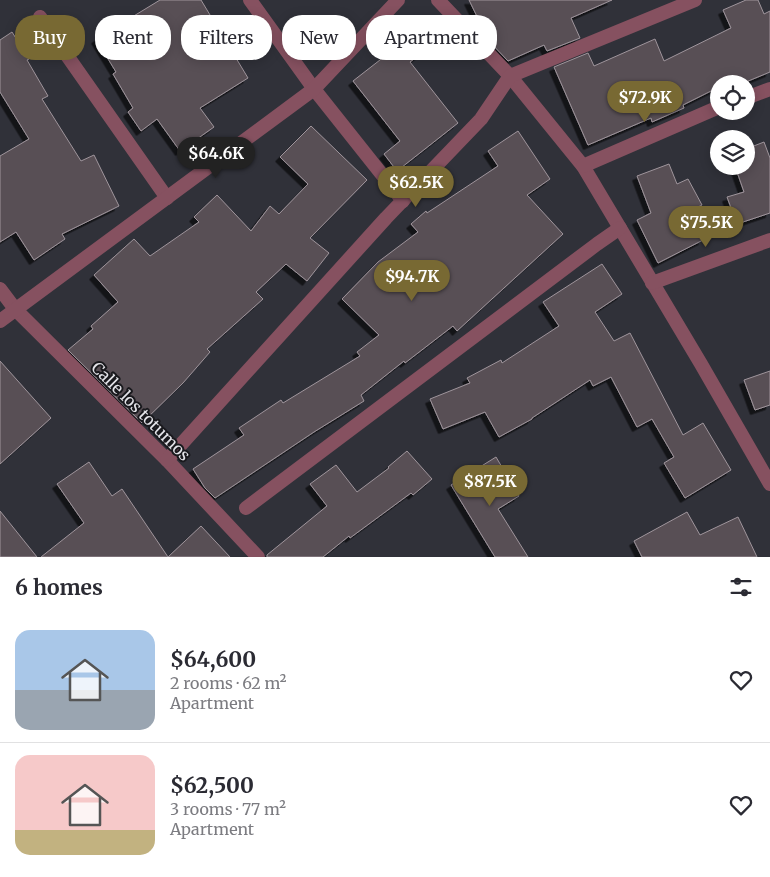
<!DOCTYPE html>
<html lang="en">
<head>
<meta charset="utf-8">
<style>
	:root { --surface:#fff; --page:#f7f7f7; --text:#2b2b33; --muted:#7c7c81; --line:#e1e1e2; --accent:#786933 }
	body { margin:0; font-family:Merriweather,serif; background:var(--page); color:var(--text); height:100vh; display:flex; flex-direction:column; font-size:19px; white-space:nowrap }
	* { box-sizing:border-box; margin:0 }
	p { font-size:16px; color:var(--muted) }
	.icon { flex:none; width:28px; height:28px; fill:none; stroke:currentColor; stroke-width:2; stroke-linecap:round; stroke-linejoin:round }
	.map { position:relative; height:557px; overflow:hidden }
	.drawer { display:flex; flex-direction:column; background:var(--surface); flex:1 }
	.drawer>* { flex:none }
	.top-card { position:absolute; left:15px; top:15px; width:500px; height:45px; display:flex; gap:10px }
	.tools { position:absolute; left:710px; top:75px; display:grid; gap:10px }
	.tools a { display:grid; place-items:center; width:45px; height:45px; border-radius:50%; background:var(--surface); box-shadow:0 2px 12px #0003; font-size:25px }
	.price { position:absolute; translate:-50% -42px; padding:0 11px; border-radius:18px; background:var(--accent); color:#fff; font-size:16px; line-height:32px; filter:drop-shadow(0 1px 2px #0008) }
	.price::after { content:''; position:absolute; left:50%; top:30px; width:15px; height:11px; margin-left:-8px; background:inherit; clip-path:polygon(0 0,100% 0,50% 100%) }
	.price.selected { background:#222; color:#fff }
	ul { padding:0; list-style:none }
	li { display:flex; align-items:center; gap:15px; height:125px; padding:0 15px }
	li+li { border-top:1px solid var(--line) }
	li span { display:grid; place-items:center; flex:none; width:140px; height:100px; border-radius:15px; color:#555 }
	li>.icon { margin-inline-start:auto }
	span .icon { width:60px; height:60px; fill:#fffc; stroke-width:1 }
	li b { font-size:21px }
	h2 { display:flex; justify-content:space-between; align-items:center; height:60px; padding:0 15px; font-size:21px }
	.pill { padding:0 18px; border-radius:20px; background:var(--surface); box-shadow:0 2px 12px #0003; font-size:18px; line-height:45px }
	.pill.selected { background:var(--accent); color:#fff }
	.map>svg:first-child { display:block }
	.building { fill:#584f55; stroke:#9f959c; filter:url(#shadow) }
	.lines { fill:none; stroke-linecap:round; stroke-linejoin:round }
	.minor { stroke:#865160; stroke-width:14 }
	.labels { text-anchor:middle; dominant-baseline:central; stroke-width:4; stroke-linejoin:round; paint-order:stroke }
	.street-label { font-size:16px; fill:#e4e4e9; stroke:#19191d }
</style>
</head>
<body>
<div class="map">
<svg width="770" height="557" viewBox="0 0 770 557">
	<defs>
		<filter id="shadow"><feDropShadow dx="-4.5" dy="4.5" stdDeviation="0" flood-color="#0009"/></filter>
	</defs>
	<rect width="100%" height="100%" fill="#303139"/>
	<!-- building -->
	<g class="building">
		<polygon points="160,0 201,0 248,78 200,108 214,127 180,151 157,119 141,131 128,112 133,108 113,74 116,72 96,39"/>
		<polygon points="469,0 612,0 571,18 580,38 547,51 544,45 508,61 489,41"/>
		<polygon points="746,0 758,0 764,14 770,11 770,72 741,84 719,84 719,87 683,105 684,108 652,122 651,118 588,145 554,67 588,53 594,66 655,39 664,61 731,28 723,10"/>
		<polygon points="12,32 29,59 27,60 48,96 42,99 81,161 94,155 119,206 62,234 65,239 34,260 16,232 0,242 0,156 29,139 0,92 0,40"/>
		<polygon points="412,35 425,51 410,62 458,123 397,171 384,154 400,141 353,81"/>
		<polygon points="311,126 367,180 310,238 329,253 307,281 286,264 256,292 263,299 207,349 210,352 183,383 142,423 68,350 93,329 91,326 118,302 94,275 134,239 150,256 199,222 194,217 217,195 251,231 270,206 279,214 308,184 280,157"/>
		<polygon points="518,131 550,179 527,195 563,234 457,331 453,326 405,363 404,361 361,395 364,401 314,432 215,498 205,488 193,469 244,435 239,428 281,400 283,403 360,356 357,352 379,335 342,299 378,262 418,232 411,224 426,211 427,213 498,166 488,151"/>
		<polygon points="764,142 770,158 770,213 737,224 727,197 744,192 735,166 746,166 746,149"/>
		<polygon points="669,164 677,184 688,179 702,205 688,212 703,240 658,263 637,220 651,213 637,176"/>
		<polygon points="602,264 622,294 595,312 614,341 630,333 683,435 703,423 731,470 685,498 664,463 674,457 652,419 637,427 611,377 593,386 590,380 532,418 532,419 499,437 485,412 443,429 430,399 470,383 467,378 501,360 502,363 559,326 543,302"/>
		<polygon points="0,361 51,418 0,464"/>
		<polygon points="770,371 770,405 755,410 744,380"/>
		<polygon points="407,451 432,479 413,495 411,493 350,538 349,536 323,557 267,557 267,555 327,506 310,484 336,465 357,492 389,468 388,467"/>
		<polygon points="496,457 519,496 498,509 528,557 495,557 451,485"/>
		<polygon points="89,462 112,496 122,489 168,557 201,526 230,557 41,557 84,523 57,484"/>
		<polygon points="0,511 37,557 0,557"/>
		<polygon points="687,512 700,535 738,517 757,557 642,557 634,541"/>
	</g>
	<g class="lines">
		<!-- minor -->
		<g class="minor">
			<polyline points="250,0 314,89 403,201"/>
			<polyline points="438,0 510,76 583,166 701,364 770,484"/>
			<polyline points="40,17 167,198"/>
			<polyline points="746,98 770,89"/>
			<polyline points="583,166 719,107"/>
			<polyline points="652,283 770,240"/>
			<polyline points="0,289 15,309 167,460 258,557"/>
			<polyline points="0,321 314,89 398,0"/>
			<polyline points="167,460 386,218 481,119 510,76 695,0"/>
			<polyline points="246,508 597,244 620,228"/>
		</g>
	</g>
	<g class="labels">
		<!-- street labels -->
		<g class="street-label">
			<text transform="translate(141 411) rotate(45)">Calle los totumos</text>
		</g>
	</g>
</svg>
<div class="tools">
<a><svg class="icon" aria-label="locate" viewBox="0 0 24 24"><circle cx="12" cy="12" r="6"/><path d="M12 2v4M12 18v4M2 12h4M18 12h4"/></svg></a>
<a><svg class="icon" aria-label="layers" viewBox="0 0 24 24"><path d="M12 4l9 5-9 5-9-5zM3 14l9 5 9-5"/></svg></a>
</div>
<b class="price" style="left:645px;top:123px">$72.9K</b>
<b class="price selected" style="left:216px;top:179px">$64.6K</b>
<b class="price" style="left:416px;top:208px">$62.5K</b>
<b class="price" style="left:706px;top:248px">$75.5K</b>
<b class="price" style="left:412px;top:302px">$94.7K</b>
<b class="price" style="left:490px;top:507px">$87.5K</b>
<div class="top-card">
<a class="pill selected">Buy</a>
<a class="pill">Rent</a>
<a class="pill">Filters</a>
<a class="pill">New</a>
<a class="pill">Apartment</a>
</div>
</div>
<section class="drawer">
<h2>6 homes<svg class="icon" aria-label="filters" viewBox="0 0 24 24"><path d="M4 7h16M4 17h16"/><circle cx="9" cy="7" r="2"/><circle cx="15" cy="17" r="2"/></svg></h2>
<ul>
<li><span style="background:linear-gradient(#a9c7e8 60%,#9aa5b1 0)"><svg class="icon" aria-label="home" viewBox="0 0 24 24"><path d="M3 11l9-7 9 7M6 9v11h12V9"/></svg></span><div><b>$64,600</b><p>2 rooms · 62 m²</p><p>Apartment</p></div><svg class="icon" aria-label="heart" viewBox="0 0 24 24"><path d="M12 20l-8-8c-3-5 5-10 8-4 3-6 11-1 8 4z"/></svg></li>
<li><span style="background:linear-gradient(#f6c9c9 75%,#c2b280 0)"><svg class="icon" aria-label="home" viewBox="0 0 24 24"><path d="M3 11l9-7 9 7M6 9v11h12V9"/></svg></span><div><b>$62,500</b><p>3 rooms · 77 m²</p><p>Apartment</p></div><svg class="icon" aria-label="heart" viewBox="0 0 24 24"><path d="M12 20l-8-8c-3-5 5-10 8-4 3-6 11-1 8 4z"/></svg></li>
</ul>
</section>
</body>
</html>
